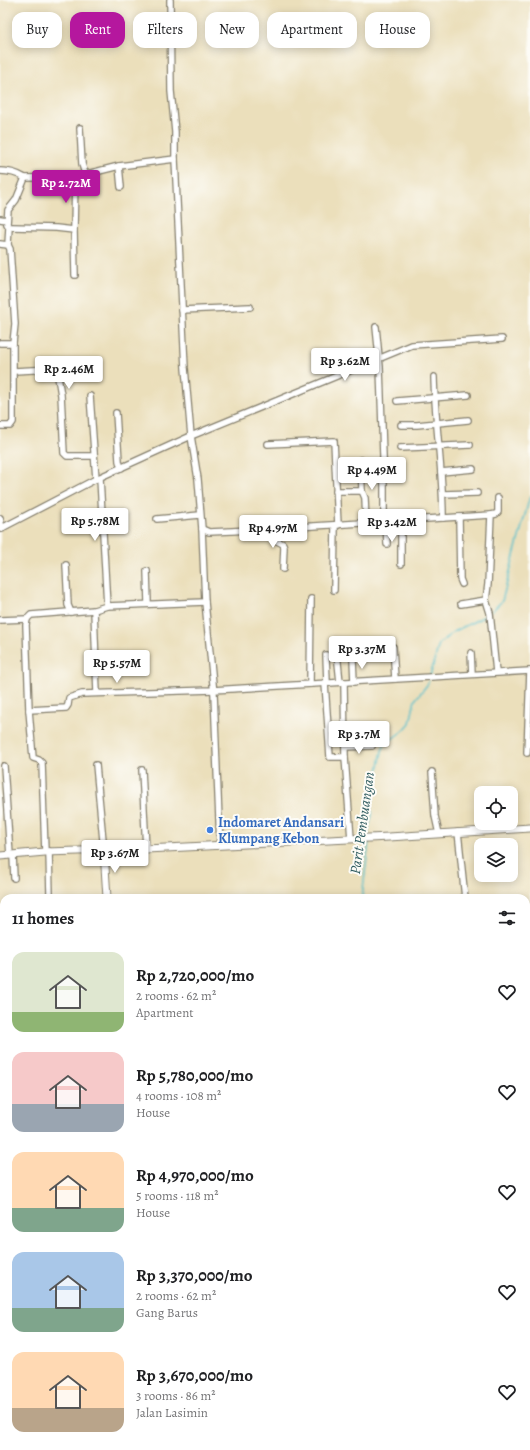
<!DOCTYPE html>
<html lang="en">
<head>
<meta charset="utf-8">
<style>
	:root { --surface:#fff; --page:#f2f2f2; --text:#202124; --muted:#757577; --accent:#b5179e }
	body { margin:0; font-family:Alegreya,serif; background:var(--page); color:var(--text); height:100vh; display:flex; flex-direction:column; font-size:15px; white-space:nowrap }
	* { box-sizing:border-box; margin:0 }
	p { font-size:13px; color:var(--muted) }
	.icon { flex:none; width:22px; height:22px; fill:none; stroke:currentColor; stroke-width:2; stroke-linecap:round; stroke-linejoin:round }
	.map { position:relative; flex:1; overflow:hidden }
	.drawer { position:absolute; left:0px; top:894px; width:530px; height:556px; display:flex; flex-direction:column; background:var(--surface); border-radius:12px 12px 0 0; box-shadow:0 2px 10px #0003 }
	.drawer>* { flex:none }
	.hud { position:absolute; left:12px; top:12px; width:506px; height:36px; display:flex; gap:8px }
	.tools { position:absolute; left:474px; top:786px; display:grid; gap:8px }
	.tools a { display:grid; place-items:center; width:44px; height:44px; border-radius:8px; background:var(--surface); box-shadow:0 2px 10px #0003; font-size:20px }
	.price { position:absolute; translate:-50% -34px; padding:0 9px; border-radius:4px; background:#fff; color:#222; font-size:13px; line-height:26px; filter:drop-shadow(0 1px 2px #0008) }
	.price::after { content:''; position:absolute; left:50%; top:24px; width:12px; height:9px; margin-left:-6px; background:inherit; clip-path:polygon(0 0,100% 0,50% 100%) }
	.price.on { background:var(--accent); color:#fff }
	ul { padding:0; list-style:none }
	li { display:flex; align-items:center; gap:12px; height:100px; padding:0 12px }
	li span { display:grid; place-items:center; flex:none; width:112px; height:80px; border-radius:12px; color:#555 }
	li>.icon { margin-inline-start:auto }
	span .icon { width:48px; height:48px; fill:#fffc; stroke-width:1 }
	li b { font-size:17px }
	h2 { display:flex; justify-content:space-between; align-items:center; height:48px; padding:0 12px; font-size:17px }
	.tag { padding:0 14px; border-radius:12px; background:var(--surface); box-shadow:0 2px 10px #0003; font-size:14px; line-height:36px }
	.tag.on { background:var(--accent); color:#fff }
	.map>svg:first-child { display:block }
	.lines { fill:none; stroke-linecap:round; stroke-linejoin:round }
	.stream { stroke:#54c0cc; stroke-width:1.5 }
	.minor-casing { stroke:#847e6c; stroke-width:8 }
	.tertiary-casing { stroke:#847e6c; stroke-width:9 }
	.minor { stroke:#fff; stroke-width:5.5 }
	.tertiary { stroke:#fff; stroke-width:7 }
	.shop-dot { fill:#3f7fe0; stroke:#fdfcf7; stroke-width:1.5 }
	.labels { text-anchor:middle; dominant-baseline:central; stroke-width:4; stroke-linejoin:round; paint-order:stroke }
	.shop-label { font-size:14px; font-weight:bold; fill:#366cbe; stroke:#fdfcf7; text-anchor:start }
	.water-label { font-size:15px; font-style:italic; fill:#325e62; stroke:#fdfcf7 }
</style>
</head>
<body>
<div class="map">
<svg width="530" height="1450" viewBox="0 0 530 1450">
	<rect width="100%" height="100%" fill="#fdfcf7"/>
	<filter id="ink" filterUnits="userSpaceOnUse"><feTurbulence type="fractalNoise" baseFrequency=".025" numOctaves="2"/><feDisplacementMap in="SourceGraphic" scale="8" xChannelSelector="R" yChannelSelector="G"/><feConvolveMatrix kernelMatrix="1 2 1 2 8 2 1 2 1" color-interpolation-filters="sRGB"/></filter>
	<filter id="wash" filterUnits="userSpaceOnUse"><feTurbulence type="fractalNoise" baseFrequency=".012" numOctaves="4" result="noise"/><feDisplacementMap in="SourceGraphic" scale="16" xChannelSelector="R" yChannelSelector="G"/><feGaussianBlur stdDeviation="0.9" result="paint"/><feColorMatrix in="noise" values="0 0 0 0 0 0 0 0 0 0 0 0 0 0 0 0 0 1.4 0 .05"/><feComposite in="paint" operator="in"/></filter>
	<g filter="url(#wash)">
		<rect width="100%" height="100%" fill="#ebdfbb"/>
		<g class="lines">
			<!-- stream -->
			<g class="stream">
				<polyline points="492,611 502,601 530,496"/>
				<polyline points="430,676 439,644 453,632 489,614"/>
				<polyline points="368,837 368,831 372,815 372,803 382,751 385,744 404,730 410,723 415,700 427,685 429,680"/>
				<polyline points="362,898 369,840"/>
				<polyline points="278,1446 278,1450"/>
			</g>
		</g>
	</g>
	<g filter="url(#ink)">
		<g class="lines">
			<!-- minor casing -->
			<g class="minor-casing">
				<g id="minor">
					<polyline points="170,0 171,91 175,132 175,159 185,368 191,436 198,479 202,529 205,602 214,694 220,845"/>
					<polyline points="80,128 82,164 85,174"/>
					<polyline points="119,166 121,187"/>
					<path d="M0 171C10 171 17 173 25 178L75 177 119 166 175 159"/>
					<polyline points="25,178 16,200 8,210 7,224 9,227 12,227 56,228 74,230 75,275"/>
					<polyline points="0,219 7,220"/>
					<polyline points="74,230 75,177"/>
					<polyline points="0,244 8,245 10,249 15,324 13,343 13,422 10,426 0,426"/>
					<polyline points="8,245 9,227"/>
					<polyline points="182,310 250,307"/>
					<polyline points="376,327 380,367 384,486 384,522"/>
					<polyline points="0,343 13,343"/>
					<polyline points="14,371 52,369 57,371 61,395 64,453 67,456 93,456"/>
					<path d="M434 377C435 424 443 471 443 518"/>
					<polyline points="90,396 96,479"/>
					<polyline points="397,401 468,395"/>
					<polyline points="116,413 119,461 121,468"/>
					<polyline points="401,425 417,425 468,420"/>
					<polyline points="268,444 334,441 338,525"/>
					<polyline points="400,448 470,445"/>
					<polyline points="361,460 362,491 365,498 366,523"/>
					<polyline points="441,472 473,469"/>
					<polyline points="100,478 107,606"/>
					<polyline points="336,491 362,491"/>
					<polyline points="443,494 477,493"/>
					<polyline points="459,517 460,579 462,584"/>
					<polyline points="0,518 2,529"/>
					<polyline points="157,519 200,515"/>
					<polyline points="401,521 401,564"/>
					<polyline points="386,522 387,544"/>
					<polyline points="0,529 96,479 191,436 412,345 502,339"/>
					<polyline points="202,529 209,532 232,531 491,515"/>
					<polyline points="275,529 277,541 283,544 284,547 283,569"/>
					<polyline points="66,565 68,605 71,612"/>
					<polyline points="147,571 148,603"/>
					<polyline points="334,590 335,525"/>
					<polyline points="461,604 486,600"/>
					<polyline points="94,610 97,693"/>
					<polyline points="0,620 27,619"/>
					<polyline points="393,647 395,679"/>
					<polyline points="337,653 340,682"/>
					<polyline points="471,653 472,674"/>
					<polyline points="326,655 327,683"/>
					<polyline points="353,659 354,682"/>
					<polyline points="496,672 490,613 486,600 488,584 491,515 496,514 498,512 498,498"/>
					<polyline points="344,682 345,757 351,839"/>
					<polyline points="325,683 330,757 345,757"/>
					<polyline points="310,684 311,599"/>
					<polyline points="29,710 66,708 68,705 69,698 82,694 213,690 530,671"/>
					<polyline points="345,747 372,746"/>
					<polyline points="527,753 530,671"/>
					<polyline points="96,765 104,851"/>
					<polyline points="4,766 10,855"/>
					<polyline points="142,770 146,849"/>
					<polyline points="432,772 435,816 439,834"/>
					<polyline points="458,832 465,898"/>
					<polyline points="49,851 50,896"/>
					<polyline points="45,852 42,763 39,760 33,758 29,710 26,625 27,619 31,615 94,610 107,606 205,602"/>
					<polyline points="13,855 14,878"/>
					<polyline points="526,1019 530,1018"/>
					<polyline points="526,1093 530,1093"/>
					<polyline points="0,1125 4,1125"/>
					<polyline points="0,1169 4,1168"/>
					<polyline points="526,1170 530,1170"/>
					<polyline points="441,1450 445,1446"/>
				</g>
			</g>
			<!-- tertiary casing -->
			<g class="tertiary-casing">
				<g id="tertiary">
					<polyline points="104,851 107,898"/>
					<polyline points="0,856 45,852 146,849 389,837 530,828"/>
					<polyline points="148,1446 148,1450"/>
				</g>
			</g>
			<!-- minor -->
			<use href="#minor" class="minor"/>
			<!-- tertiary -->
			<use href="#tertiary" class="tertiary"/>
		</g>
	</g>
	<!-- markers -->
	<circle class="shop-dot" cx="210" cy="830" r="4"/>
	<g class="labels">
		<!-- shop labels -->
		<g class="shop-label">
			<text x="218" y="822">Indomaret Andansari<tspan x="218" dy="16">Klumpang Kebon</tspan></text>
		</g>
		<!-- water labels -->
		<g class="water-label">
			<text transform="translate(362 823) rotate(-82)">Parit Pembuangan</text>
		</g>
	</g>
</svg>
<div class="tools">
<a><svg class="icon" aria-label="locate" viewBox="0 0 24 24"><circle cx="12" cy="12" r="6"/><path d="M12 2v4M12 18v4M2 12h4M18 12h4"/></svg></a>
<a><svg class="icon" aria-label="layers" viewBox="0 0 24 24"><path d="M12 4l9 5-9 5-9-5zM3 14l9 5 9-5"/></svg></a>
</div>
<b class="price on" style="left:66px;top:204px">Rp 2.72M</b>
<b class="price" style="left:345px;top:382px">Rp 3.62M</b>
<b class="price" style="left:69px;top:390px">Rp 2.46M</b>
<b class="price" style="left:372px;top:491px">Rp 4.49M</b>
<b class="price" style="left:95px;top:542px">Rp 5.78M</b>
<b class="price" style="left:392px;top:543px">Rp 3.42M</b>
<b class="price" style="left:273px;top:549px">Rp 4.97M</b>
<b class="price" style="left:362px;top:670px">Rp 3.37M</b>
<b class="price" style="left:117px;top:684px">Rp 5.57M</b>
<b class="price" style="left:359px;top:755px">Rp 3.7M</b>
<b class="price" style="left:115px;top:874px">Rp 3.67M</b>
<div class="hud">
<a class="tag">Buy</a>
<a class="tag on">Rent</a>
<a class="tag">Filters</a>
<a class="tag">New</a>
<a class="tag">Apartment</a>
<a class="tag">House</a>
</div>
<section class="drawer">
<h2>11 homes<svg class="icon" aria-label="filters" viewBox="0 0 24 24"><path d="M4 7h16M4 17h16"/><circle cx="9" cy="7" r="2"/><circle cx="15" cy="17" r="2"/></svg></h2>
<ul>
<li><span style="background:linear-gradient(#dfe7d0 75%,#8fb573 0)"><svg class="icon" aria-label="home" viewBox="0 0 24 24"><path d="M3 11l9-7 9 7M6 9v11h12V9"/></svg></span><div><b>Rp 2,720,000/mo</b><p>2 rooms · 62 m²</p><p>Apartment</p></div><svg class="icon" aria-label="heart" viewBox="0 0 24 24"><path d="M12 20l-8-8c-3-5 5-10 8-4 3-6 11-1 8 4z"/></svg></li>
<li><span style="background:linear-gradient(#f6c9c9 65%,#9aa5b1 0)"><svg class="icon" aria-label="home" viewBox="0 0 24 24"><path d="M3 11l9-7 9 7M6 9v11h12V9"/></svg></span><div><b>Rp 5,780,000/mo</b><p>4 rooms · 108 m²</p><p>House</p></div><svg class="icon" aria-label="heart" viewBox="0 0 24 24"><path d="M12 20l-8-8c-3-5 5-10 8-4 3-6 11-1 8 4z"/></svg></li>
<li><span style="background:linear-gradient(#ffd9b3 70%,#7fa58c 0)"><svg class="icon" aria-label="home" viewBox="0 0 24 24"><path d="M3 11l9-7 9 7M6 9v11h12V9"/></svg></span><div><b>Rp 4,970,000/mo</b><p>5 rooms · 118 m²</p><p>House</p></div><svg class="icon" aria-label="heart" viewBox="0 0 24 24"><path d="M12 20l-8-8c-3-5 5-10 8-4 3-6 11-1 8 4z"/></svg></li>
<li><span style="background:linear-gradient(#a9c7e8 70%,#7fa58c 0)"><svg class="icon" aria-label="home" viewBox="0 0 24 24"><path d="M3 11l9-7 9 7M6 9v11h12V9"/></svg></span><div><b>Rp 3,370,000/mo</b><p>2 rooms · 62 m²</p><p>Gang Barus</p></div><svg class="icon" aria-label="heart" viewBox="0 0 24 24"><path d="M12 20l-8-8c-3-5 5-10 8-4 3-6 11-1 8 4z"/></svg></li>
<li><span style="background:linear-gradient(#ffd9b3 70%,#b9a48a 0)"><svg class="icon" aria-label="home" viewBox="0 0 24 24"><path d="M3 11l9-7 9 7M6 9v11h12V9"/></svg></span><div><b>Rp 3,670,000/mo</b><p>3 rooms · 86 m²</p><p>Jalan Lasimin</p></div><svg class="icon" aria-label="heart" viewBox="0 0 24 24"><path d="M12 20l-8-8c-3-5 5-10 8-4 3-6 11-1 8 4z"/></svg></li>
</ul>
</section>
</div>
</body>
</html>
